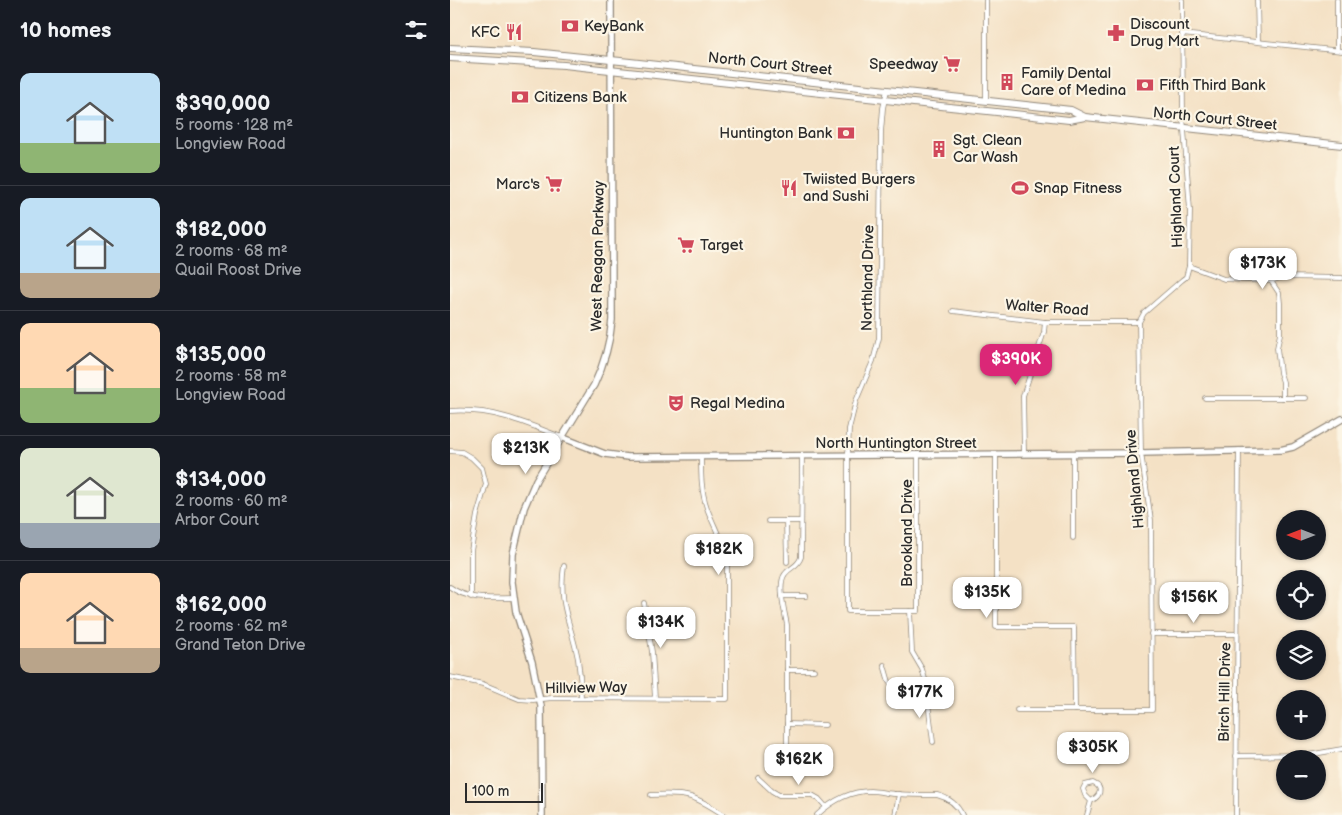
<!DOCTYPE html>
<html lang="en">
<head>
<meta charset="utf-8">
<style>
	:root { --surface:#171b24; --page:#20242c; --text:#f1f3f6; --muted:#9ea1a6; --line:#363941; --accent:#db2777 }
	body { margin:0; font-family:"Balsamiq Sans",sans-serif; background:var(--page); color:var(--text); height:100vh; display:flex; flex-direction:column; font-size:19px; white-space:nowrap }
	* { box-sizing:border-box; margin:0 }
	p { font-size:16px; color:var(--muted) }
	.icon { flex:none; width:28px; height:28px; fill:none; stroke:currentColor; stroke-width:2; stroke-linecap:round; stroke-linejoin:round }
	.map { position:relative; flex:1; overflow:hidden }
	.details { display:flex; flex-direction:column; background:var(--surface); width:450px }
	.details>* { flex:none }
	.needle { width:32px; rotate:270deg }
	.tools { position:absolute; left:826px; top:510px; display:grid; gap:10px }
	.tools a { display:grid; place-items:center; width:50px; height:50px; border-radius:50%; background:var(--surface); box-shadow:0 1px 4px #0004; font-size:25px }
	.scale { position:absolute; left:15px; bottom:12px; width:78px; box-sizing:border-box; padding-left:5px; border:2px solid #2b2b2b; border-top:0; font-size:14px; line-height:18px; white-space:nowrap; color:#2b2b2b; -webkit-text-stroke:4px #fcf5e5; paint-order:stroke }
	.price { position:absolute; translate:-50% -42px; padding:0 11px; border-radius:10px; background:#fff; color:#222; font-size:16px; line-height:32px; filter:drop-shadow(0 1px 2px #0008) }
	.price::after { content:''; position:absolute; left:50%; top:30px; width:15px; height:11px; margin-left:-8px; background:inherit; clip-path:polygon(0 0,100% 0,50% 100%) }
	.price.on { background:var(--accent); color:#fff }
	ul { padding:0; list-style:none }
	li { display:flex; align-items:center; gap:15px; height:125px; padding:0 20px }
	li+li { border-top:1px solid var(--line) }
	li span { display:grid; place-items:center; flex:none; width:140px; height:100px; border-radius:10px; color:#555 }
	li>.icon { margin-inline-start:auto }
	span .icon { width:60px; height:60px; fill:#fffc; stroke-width:1 }
	li b { font-size:21px }
	h2 { display:flex; justify-content:space-between; align-items:center; height:60px; padding:0 20px; font-size:21px }
	main { display:flex; flex:1; min-height:0 }
	.map>svg:first-child { display:block }
	.lines { fill:none; stroke-linecap:round; stroke-linejoin:round }
	.street-casing { stroke:#908678; stroke-width:5.5 }
	.secondary-casing { stroke:#908678; stroke-width:8 }
	.primary-casing { stroke:#908678; stroke-width:8 }
	.street { stroke:#fff; stroke-width:4 }
	.secondary { stroke:#fff; stroke-width:5.5 }
	.primary { stroke:#fff; stroke-width:6 }
	.labels { text-anchor:middle; dominant-baseline:central; stroke-width:4.5; stroke-linejoin:round; paint-order:stroke }
	.poi-label { font-size:15px; fill:#2b2b2b; stroke:#fcf5e5; text-anchor:start }
	.street-label { font-size:15px; fill:#2b2b2b; stroke:#fcf5e5 }
</style>
</head>
<body>
<main>
<section class="details">
<h2>10 homes<svg class="icon" aria-label="filters" viewBox="0 0 24 24"><path d="M4 7h16M4 17h16"/><circle cx="9" cy="7" r="2"/><circle cx="15" cy="17" r="2"/></svg></h2>
<ul>
<li><span style="background:linear-gradient(#bfe0f5 70%,#8fb573 0)"><svg class="icon" aria-label="home" viewBox="0 0 24 24"><path d="M3 11l9-7 9 7M6 9v11h12V9"/></svg></span><div><b>$390,000</b><p>5 rooms · 128 m²</p><p>Longview Road</p></div></li>
<li><span style="background:linear-gradient(#bfe0f5 75%,#b9a48a 0)"><svg class="icon" aria-label="home" viewBox="0 0 24 24"><path d="M3 11l9-7 9 7M6 9v11h12V9"/></svg></span><div><b>$182,000</b><p>2 rooms · 68 m²</p><p>Quail Roost Drive</p></div></li>
<li><span style="background:linear-gradient(#ffd9b3 65%,#8fb573 0)"><svg class="icon" aria-label="home" viewBox="0 0 24 24"><path d="M3 11l9-7 9 7M6 9v11h12V9"/></svg></span><div><b>$135,000</b><p>2 rooms · 58 m²</p><p>Longview Road</p></div></li>
<li><span style="background:linear-gradient(#dfe7d0 75%,#9aa5b1 0)"><svg class="icon" aria-label="home" viewBox="0 0 24 24"><path d="M3 11l9-7 9 7M6 9v11h12V9"/></svg></span><div><b>$134,000</b><p>2 rooms · 60 m²</p><p>Arbor Court</p></div></li>
<li><span style="background:linear-gradient(#ffd9b3 75%,#b9a48a 0)"><svg class="icon" aria-label="home" viewBox="0 0 24 24"><path d="M3 11l9-7 9 7M6 9v11h12V9"/></svg></span><div><b>$162,000</b><p>2 rooms · 62 m²</p><p>Grand Teton Drive</p></div></li>
</ul>
</section>
<div class="map">
<svg width="892" height="815" viewBox="0 0 892 815">
	<rect width="100%" height="100%" fill="#fcf5e5"/>
	<filter id="ink" filterUnits="userSpaceOnUse"><feTurbulence type="fractalNoise" baseFrequency=".02" numOctaves="2"/><feDisplacementMap in="SourceGraphic" scale="10" xChannelSelector="R" yChannelSelector="G"/><feConvolveMatrix kernelMatrix="1 2 1 2 8 2 1 2 1" color-interpolation-filters="sRGB"/></filter>
	<filter id="wash" filterUnits="userSpaceOnUse"><feTurbulence type="fractalNoise" baseFrequency=".0096" numOctaves="4" result="noise"/><feDisplacementMap in="SourceGraphic" scale="20" xChannelSelector="R" yChannelSelector="G"/><feGaussianBlur stdDeviation="1.12" result="paint"/><feColorMatrix in="noise" values="0 0 0 0 0 0 0 0 0 0 0 0 0 0 0 0 0 1.4 0 .05"/><feComposite in="paint" operator="in"/></filter>
	<g filter="url(#wash)">
		<rect width="100%" height="100%" fill="#f4e1c5"/>
	</g>
	<g filter="url(#ink)">
		<g class="lines">
			<!-- street casing -->
			<g class="street-casing">
				<g id="street">
					<polyline points="536,0 536,101"/>
					<polyline points="807,0 808,41"/>
					<polyline points="887,0 887,50"/>
					<polyline points="732,34 892,51"/>
					<polyline points="437,90 433,108 431,132 429,338 423,361 406,401 399,429 398,455 398,611 468,611 468,455"/>
					<polyline points="739,266 774,279 821,281 833,277 892,278"/>
					<polyline points="821,281 829,293 830,303 830,334 827,348 830,373 833,382 833,398"/>
					<polyline points="503,311 595,322 689,322"/>
					<polyline points="755,398 856,398"/>
					<path d="M0 411C41 408 74 422 111 437"/>
					<polyline points="0,451 12,452 22,458 32,468 36,484 27,515 21,551 21,597"/>
					<polyline points="546,454 546,627 624,627 625,710"/>
					<polyline points="574,454 573,396 594,332 595,322"/>
					<polyline points="623,454 623,538"/>
					<polyline points="318,521 351,521"/>
					<polyline points="336,521 337,562"/>
					<path d="M114 566C108 606 121 622 128 659 130 672 131 685 131 698"/>
					<path d="M0 587C19 601 42 598 64 598"/>
					<polyline points="332,596 356,596"/>
					<polyline points="194,603 202,652 205,698"/>
					<polyline points="460,611 462,652 472,669 475,679 483,742"/>
					<polyline points="701,634 787,634"/>
					<polyline points="434,665 439,682 448,692 477,693"/>
					<polyline points="337,670 364,670"/>
					<path d="M0 677 33 684 69 699 83 700 102 698 277 699V559C273 541 263 525 257 508 251 491 251 474 251 457"/>
					<polyline points="567,710 702,710 701,520 691,453 689,322 694,313 732,280 736,277 739,266 740,210 733,116 732,0"/>
					<polyline points="337,724 375,725"/>
					<path d="M337 744V625C335 613 327 584 335 574 340 567 348 567 351 557L352 456"/>
					<polyline points="786,756 858,755 892,749"/>
					<polyline points="308,778 322,791 329,795 362,795 369,799 376,807"/>
					<path d="M201 795C237 793 244 795 274 815"/>
					<path d="M367 815C381 802 400 791 420 791 429 791 438 794 447 794 461 795 474 795 487 795 499 798 507 804 512 815"/>
					<polyline points="445,815 449,794"/>
					<path d="M637 815 641 801C649 797 655 788 643 783L635 785 633 789 635 795 641 801"/>
					<polyline points="786,815 789,450"/>
				</g>
			</g>
			<!-- secondary casing -->
			<g class="secondary-casing">
				<g id="secondary">
					<polyline points="111,437 155,454 178,457 691,453 830,450 843,447 892,419"/>
					<path d="M92 815 91 706 82 662 66 612 62 582 63 554 74 508 86 480 144 385C154 364 160 344 162 320L161 0"/>
				</g>
			</g>
			<!-- primary casing -->
			<g class="primary-casing">
				<g id="primary">
					<polyline points="0,48 84,52 180,62 621,110 635,117 892,145"/>
					<polyline points="0,58 114,65 619,120 635,117"/>
				</g>
			</g>
			<!-- street -->
			<use href="#street" class="street"/>
			<!-- secondary -->
			<use href="#secondary" class="secondary"/>
			<!-- primary -->
			<use href="#primary" class="primary"/>
		</g>
	</g>
	<!-- icons -->
	<defs>
		<g id="bank-bare" transform="scale(1.35)"><path d="M-6-4H6V4H-6ZM0-2.3a2.3 2.3 0 1 0 0 4.6a2.3 2.3 0 1 0 0-4.6Z" fill="#d1495b" stroke="#fcf5e5" stroke-width="2.5" paint-order="stroke"/></g>
		<g id="restaurant-bare" transform="scale(1.35)"><path d="M-5-6h1v4h1v-4h1v4h1v-4h1v5L-1.5 .5V6h-2V.5L-5-1ZM5-6V6H3V1.5H1.5Q1.5-4 5-6Z" fill="#d1495b" stroke="#fcf5e5" stroke-width="2.5" paint-order="stroke"/></g>
		<g id="pharmacy-bare" transform="scale(1.35)"><path d="M-2-6h4v4h4v4h-4v4h-4v-4h-4v-4h4Z" fill="#d1495b" stroke="#fcf5e5" stroke-width="2.5" paint-order="stroke"/></g>
		<g id="supermarket-bare" transform="scale(1.35)"><path d="M-6-5.5h2.5l.6 2H6L4.5 2H-2.5L-4.4-4H-6ZM-1.5 3.2a1.3 1.3 0 1 0 .1 0ZM3 3.2a1.3 1.3 0 1 0 .1 0Z" fill="#d1495b" stroke="#fcf5e5" stroke-width="2.5" paint-order="stroke"/></g>
		<g id="building-bare" transform="scale(1.35)"><path d="M-4-6H4V6H1V3H-1V6H-4ZM-2.5-4.3h1.7v1.8h-1.7ZM.8-4.3h1.7v1.8H.8ZM-2.5-1h1.7V.8h-1.7ZM.8-1h1.7V.8H.8Z" fill="#d1495b" stroke="#fcf5e5" stroke-width="2.5" paint-order="stroke"/></g>
		<g id="stadium-bare" transform="scale(1.35)"><path d="M0-5a6.5 5 0 1 0 0 10a6.5 5 0 1 0 0-10ZM-3.5-1.8h7v3.6h-7Z" fill="#d1495b" stroke="#fcf5e5" stroke-width="2.5" paint-order="stroke"/></g>
		<g id="theatre-bare" transform="scale(1.35)"><path d="M-5-5.5Q0-4 5-5.5V0Q5 5 0 6Q-5 5-5 0ZM-3.3-2.5H-1v1.5H-3.3ZM1-2.5H3.3v1.5H1ZM-2.8 1Q0 5.5 2.8 1Z" fill="#d1495b" stroke="#fcf5e5" stroke-width="2.5" paint-order="stroke"/></g>
	</defs>
	<g fill-rule="evenodd">
		<use href="#bank-bare" x="120" y="26"/>
		<use href="#restaurant-bare" x="64" y="32"/>
		<use href="#pharmacy-bare" x="666" y="33"/>
		<use href="#supermarket-bare" x="502" y="64"/>
		<use href="#building-bare" x="557" y="82"/>
		<use href="#bank-bare" x="695" y="85"/>
		<use href="#bank-bare" x="70" y="97"/>
		<use href="#bank-bare" x="396" y="133"/>
		<use href="#building-bare" x="489" y="149"/>
		<use href="#supermarket-bare" x="104" y="184"/>
		<use href="#restaurant-bare" x="339" y="188"/>
		<use href="#stadium-bare" x="570" y="188"/>
		<use href="#supermarket-bare" x="236" y="245"/>
		<use href="#theatre-bare" x="226" y="403"/>
	</g>
	<g class="labels">
		<!-- poi labels -->
		<g class="poi-label">
			<text x="680" y="24">Discount<tspan x="680" dy="17">Drug Mart</tspan></text>
			<text x="134" y="26">KeyBank</text>
			<text x="50" y="32" text-anchor="end">KFC</text>
			<text x="488" y="64" text-anchor="end">Speedway</text>
			<text x="571" y="73">Family Dental<tspan x="571" dy="17">Care of Medina</tspan></text>
			<text x="709" y="85">Fifth Third Bank</text>
			<text x="84" y="97">Citizens Bank</text>
			<text x="382" y="133" text-anchor="end">Huntington Bank</text>
			<text x="503" y="140">Sgt. Clean<tspan x="503" dy="17">Car Wash</tspan></text>
			<text x="353" y="179">Twiisted Burgers<tspan x="353" dy="17">and Sushi</tspan></text>
			<text x="90" y="184" text-anchor="end">Marc's</text>
			<text x="584" y="188">Snap Fitness</text>
			<text x="250" y="245">Target</text>
			<text x="240" y="403">Regal Medina</text>
		</g>
		<!-- street labels -->
		<g class="street-label">
			<text transform="translate(320 64) rotate(6)">North Court Street</text>
			<text transform="translate(765 119) rotate(6)">North Court Street</text>
			<text transform="translate(726 197) rotate(-92)">Highland Court</text>
			<text transform="translate(148 256) rotate(-89)">West Reagan Parkway</text>
			<text transform="translate(418 278) rotate(-89)">Northland Drive</text>
			<text transform="translate(597 308) rotate(4)">Walter Road</text>
			<text x="446" y="443">North Huntington Street</text>
			<text transform="translate(685 479) rotate(-95)">Highland Drive</text>
			<text transform="translate(457 533) rotate(-90)">Brookland Drive</text>
			<text transform="translate(136 688) rotate(-1)">Hillview Way</text>
			<text transform="translate(775 692) rotate(-89)">Birch Hill Drive</text>
		</g>
	</g>
</svg>
<div class="tools">
<a><svg class="needle" viewBox="-14 -14 28 28"><path d="M0-13l5 13h-10z" fill="#e53935"/><path d="M0 13l5-13h-10z" fill="#9ea1a6"/></svg></a>
<a><svg class="icon" aria-label="locate" viewBox="0 0 24 24"><circle cx="12" cy="12" r="6"/><path d="M12 2v4M12 18v4M2 12h4M18 12h4"/></svg></a>
<a><svg class="icon" aria-label="layers" viewBox="0 0 24 24"><path d="M12 4l9 5-9 5-9-5zM3 14l9 5 9-5"/></svg></a>
<a>+</a>
<a>−</a>
</div>
<div class="scale">100 m</div>
<b class="price" style="left:813px;top:290px">$173K</b>
<b class="price on" style="left:566px;top:386px">$390K</b>
<b class="price" style="left:76px;top:475px">$213K</b>
<b class="price" style="left:269px;top:576px">$182K</b>
<b class="price" style="left:537px;top:619px">$135K</b>
<b class="price" style="left:744px;top:624px">$156K</b>
<b class="price" style="left:211px;top:649px">$134K</b>
<b class="price" style="left:470px;top:719px">$177K</b>
<b class="price" style="left:643px;top:774px">$305K</b>
<b class="price" style="left:349px;top:786px">$162K</b>
</div>
</main>
</body>
</html>
